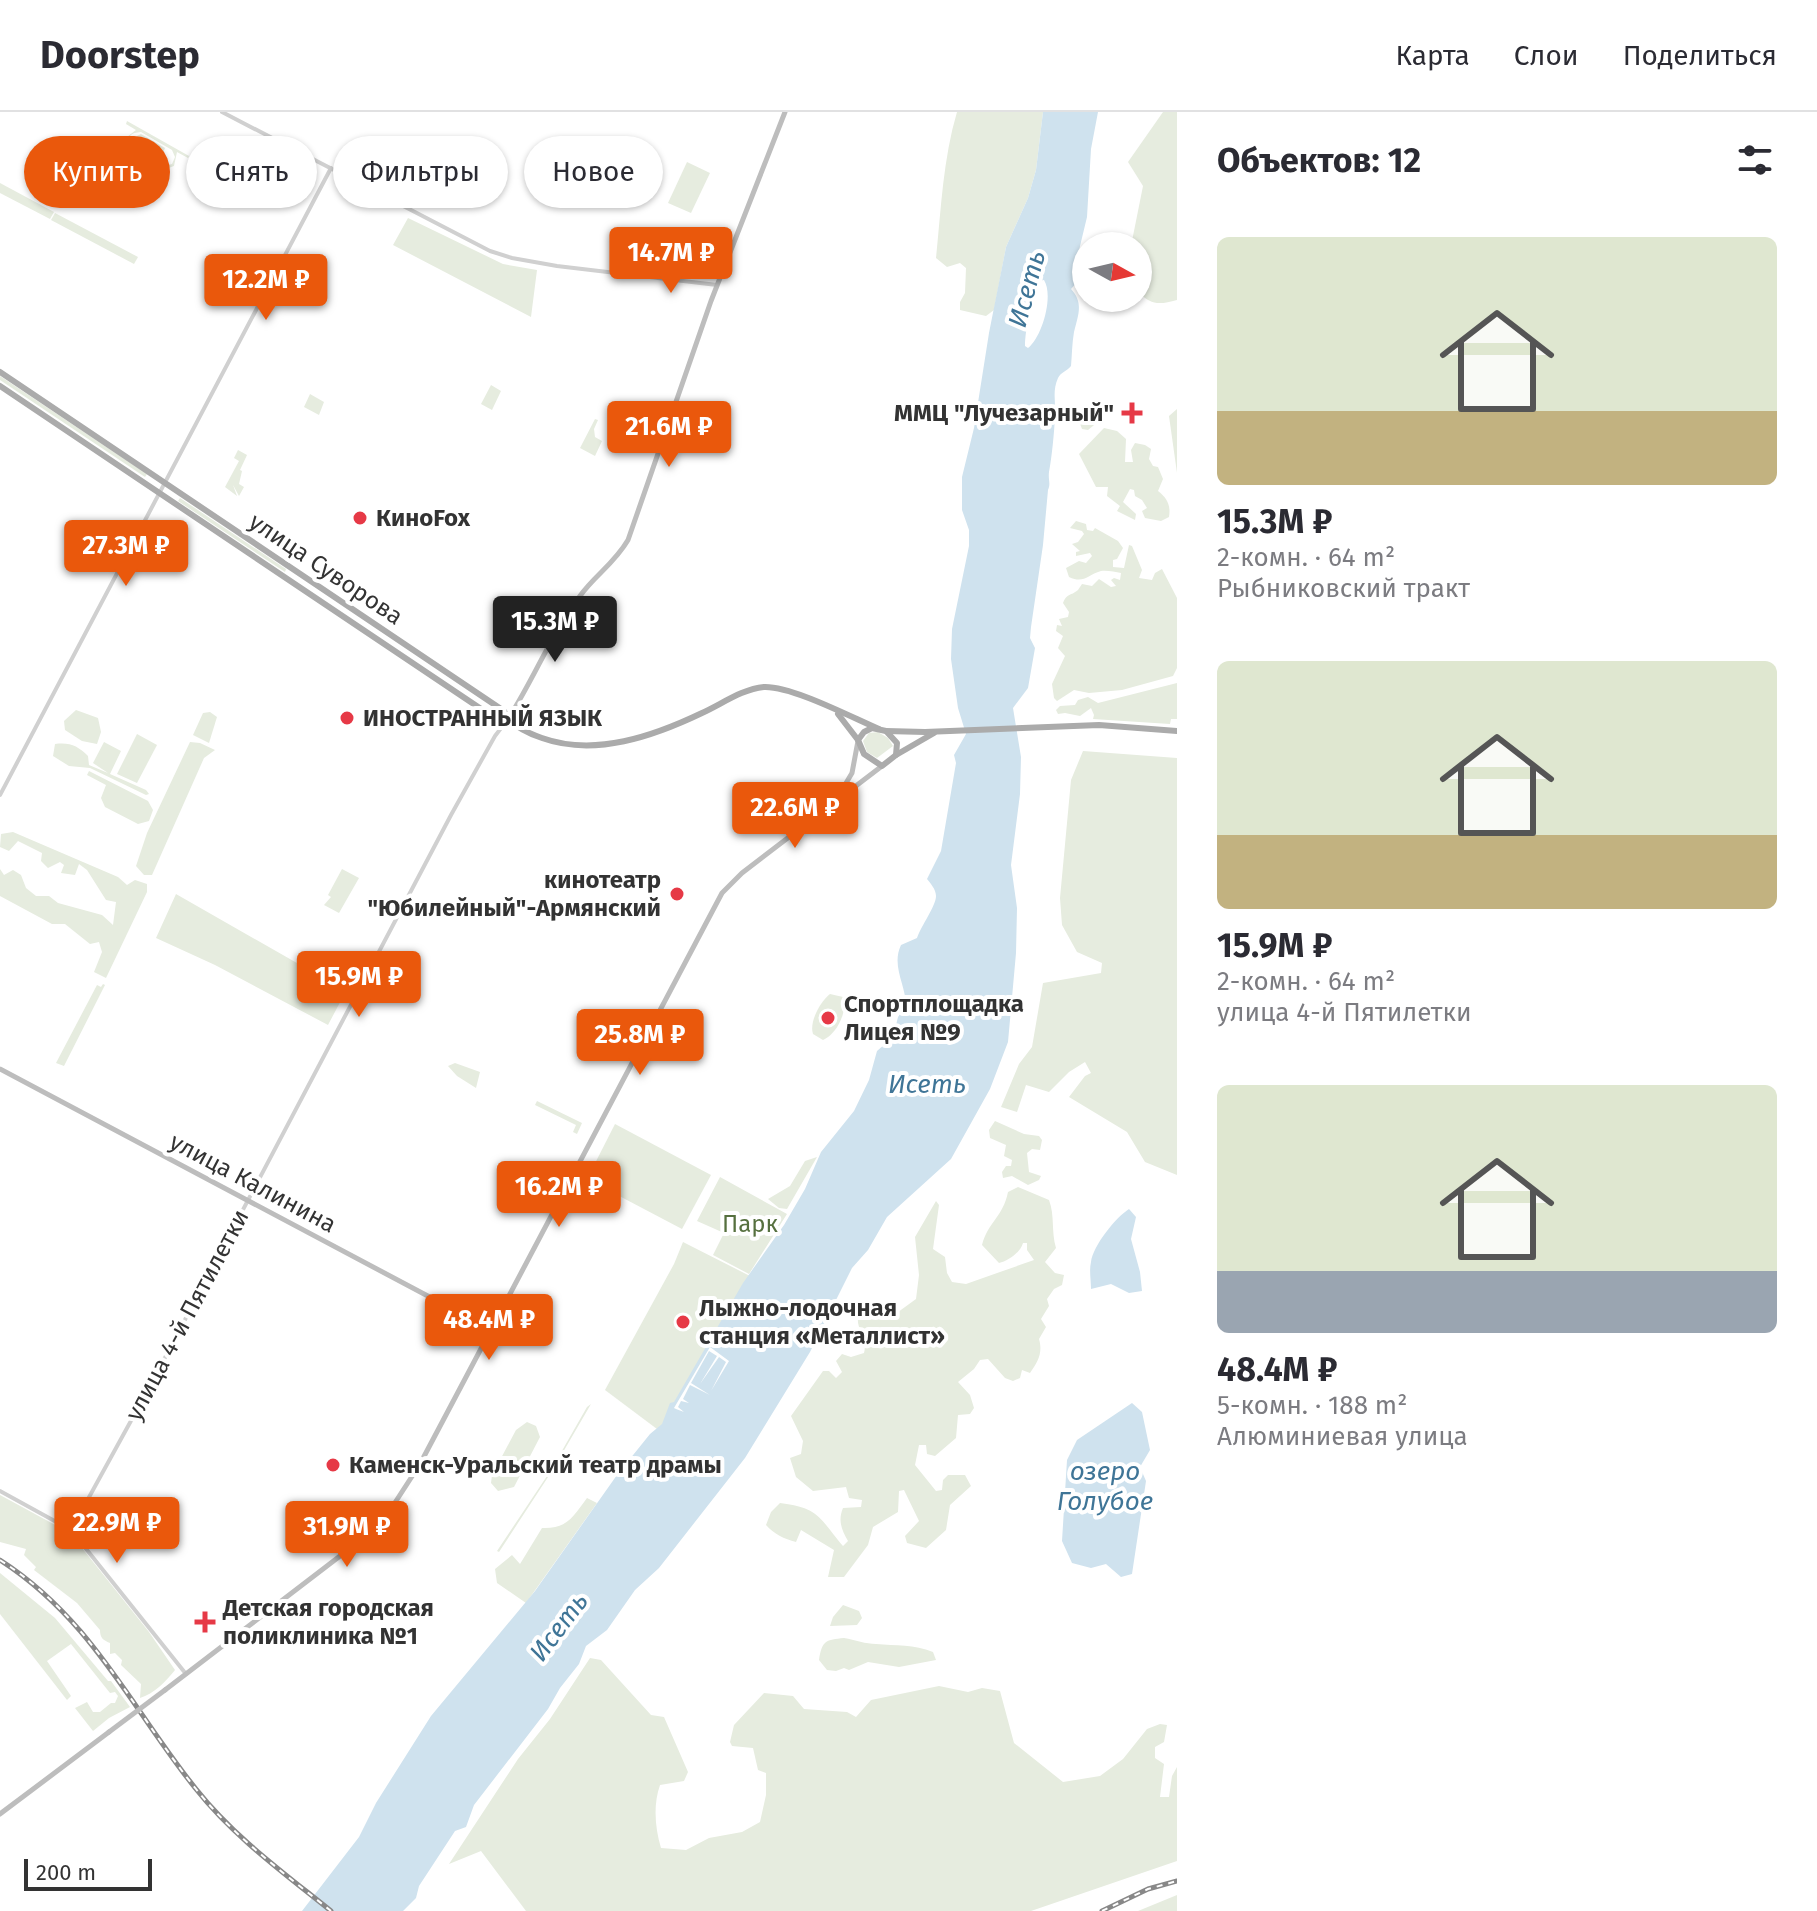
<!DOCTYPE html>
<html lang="ru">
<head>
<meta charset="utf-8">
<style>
	:root { --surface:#fff; --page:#f7f7f7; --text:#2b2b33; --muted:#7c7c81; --line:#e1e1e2; --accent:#ea580c }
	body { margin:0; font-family:"Fira Sans",sans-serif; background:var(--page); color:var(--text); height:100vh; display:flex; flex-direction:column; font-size:30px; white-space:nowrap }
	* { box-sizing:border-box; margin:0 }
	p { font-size:26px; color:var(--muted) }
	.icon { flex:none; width:44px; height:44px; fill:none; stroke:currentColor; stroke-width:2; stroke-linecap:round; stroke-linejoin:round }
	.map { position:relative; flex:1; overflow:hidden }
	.panel { display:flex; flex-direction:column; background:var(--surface); width:640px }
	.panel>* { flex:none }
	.hud { position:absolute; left:24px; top:24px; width:760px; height:72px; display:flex; gap:16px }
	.needle { width:52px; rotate:98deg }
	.tools { position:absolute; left:1072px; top:120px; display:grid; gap:16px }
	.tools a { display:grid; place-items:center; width:80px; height:80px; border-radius:50%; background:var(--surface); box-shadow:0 2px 6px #0004; font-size:40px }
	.scale { position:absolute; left:24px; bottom:20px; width:128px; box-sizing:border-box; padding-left:8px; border:4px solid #333; border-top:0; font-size:22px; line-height:28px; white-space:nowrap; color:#333; -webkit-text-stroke:6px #fff; paint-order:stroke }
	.price { position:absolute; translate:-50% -68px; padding:0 18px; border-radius:8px; background:var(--accent); color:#fff; font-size:26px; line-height:52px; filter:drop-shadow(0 2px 4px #0008) }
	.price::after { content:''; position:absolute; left:50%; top:48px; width:24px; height:18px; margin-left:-12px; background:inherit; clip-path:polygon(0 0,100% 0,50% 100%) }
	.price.current { background:#222; color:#fff }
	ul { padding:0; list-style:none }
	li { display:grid; align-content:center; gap:16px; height:424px; padding:0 40px }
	li span { display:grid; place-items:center; height:248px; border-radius:12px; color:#555 }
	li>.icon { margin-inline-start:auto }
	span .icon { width:144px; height:144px; fill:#fffc; stroke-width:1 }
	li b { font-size:34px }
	h2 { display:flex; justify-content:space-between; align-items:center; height:96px; padding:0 40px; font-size:34px }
	.pill { padding:0 28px; border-radius:36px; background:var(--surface); box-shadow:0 2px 6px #0004; font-size:28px; line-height:72px }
	.pill.current { background:var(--accent); color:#fff }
	header { display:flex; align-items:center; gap:48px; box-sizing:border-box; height:112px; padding:0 40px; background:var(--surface); border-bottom:2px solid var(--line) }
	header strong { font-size:38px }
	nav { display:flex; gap:44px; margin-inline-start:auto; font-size:28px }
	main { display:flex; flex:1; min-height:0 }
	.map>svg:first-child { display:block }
	.green { fill:#e6ecdf; fill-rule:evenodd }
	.water { fill:#cfe2ee; fill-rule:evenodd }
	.pier { fill:#fff }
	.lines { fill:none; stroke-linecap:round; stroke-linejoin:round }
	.tertiary { stroke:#d0d0d0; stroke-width:4 }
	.secondary { stroke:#bdbdbd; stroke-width:5 }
	.primary { stroke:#ababab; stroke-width:6 }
	.rail-casing { stroke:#888; stroke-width:5 }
	.rail { stroke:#fff; stroke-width:2; stroke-dasharray:6; stroke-linecap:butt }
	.secondary-bridge { stroke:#bdbdbd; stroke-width:5 }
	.poi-dot { fill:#e63946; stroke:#fff; stroke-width:3 }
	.labels { text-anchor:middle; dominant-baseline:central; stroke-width:8; stroke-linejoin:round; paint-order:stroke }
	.poi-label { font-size:24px; font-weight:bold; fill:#333; stroke:#fff; text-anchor:start }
	.street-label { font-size:24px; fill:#333; stroke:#fff }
	.park-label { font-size:24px; fill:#56703f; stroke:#fff }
	.water-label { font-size:26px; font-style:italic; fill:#3f7597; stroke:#fff }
</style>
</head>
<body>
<header>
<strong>Doorstep</strong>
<nav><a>Карта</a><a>Слои</a><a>Поделиться</a></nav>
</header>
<main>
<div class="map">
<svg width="1177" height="1799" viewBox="0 0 1177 1799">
	<rect width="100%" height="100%" fill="#fff"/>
	<!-- green -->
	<g class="green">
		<path d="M957 0H1043L1036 58 1028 86 1006 135 994 198 986 204 960 198V190L965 181 966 156 960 151 947 155 936 146C941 98 943 47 957 0Z"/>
		<path d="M1163 0H1177V188C1159 193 1151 193 1138 180V134H1131L1143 74 1128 50Z"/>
		<path d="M127 9 189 44 188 46 177 40 174 54 163 58 121 36 126 35 127 25 136 18 126 12ZM141 20 172 38 175 45 172 52 161 55C152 50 121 39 129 25 133 20 136 21 141 20Z"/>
		<polygon points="141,22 165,36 159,50 132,36 137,24"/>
		<polygon points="687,50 710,61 691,101 668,91"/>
		<polygon points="0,71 54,100 50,107 0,81"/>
		<polygon points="55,101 138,145 134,152 51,108"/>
		<polygon points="408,106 503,152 537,158 531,205 393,133"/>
		<polygon points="0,264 147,362 145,365 0,268"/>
		<polygon points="491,273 501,279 492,298 481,292"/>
		<polygon points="310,282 324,290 319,303 304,295"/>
		<polygon points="1090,297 1099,297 1105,304 1088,318 1082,317 1079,309"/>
		<polygon points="1177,297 1177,361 1169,304"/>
		<polygon points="595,307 598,308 594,317 595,325 602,329 595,344 580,336"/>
		<path d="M1104 316 1117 319 1126 327 1125 350H1133L1131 338 1135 331 1145 333 1151 337 1149 347 1153 354 1158 355 1163 367 1158 379C1167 386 1171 393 1169 405L1161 409 1145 406 1142 399 1147 396 1142 388 1135 384 1134 378 1130 377 1123 390 1136 402 1135 408 1117 399 1120 394 1107 384 1108 375H1096L1079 342Z"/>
		<polygon points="238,338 247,343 240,358 242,359 239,372 244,375 239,384 233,373 237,384 225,375 239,349 234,346"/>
		<polygon points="180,386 286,457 285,460 178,389"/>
		<path d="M1076 409 1086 412 1087 418 1093 419 1095 416 1118 429 1123 436 1117 447 1113 448V455L1124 456 1129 433 1132 434 1142 458 1139 466 1152 468 1155 461 1162 457 1177 486V556L1173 564 1122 578 1089 581 1074 578 1057 589 1054 586 1052 572 1065 544 1058 536 1063 524 1056 519 1057 513 1062 514 1059 507 1068 505 1069 500 1063 491C1067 481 1071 484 1078 478L1082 472 1092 474 1099 467 1111 475 1116 474 1111 468 1114 466 1120 468 1121 461C1115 460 1107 458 1101 459 1087 463 1084 472 1069 465L1066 456 1079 449 1086 451 1092 444 1090 441 1076 444V440L1080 439 1072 432 1078 430 1084 422 1082 419 1070 416Z"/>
		<polygon points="1177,571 1177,607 1171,607 1170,612 1093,607 1094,603 1091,596 1080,604 1065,601 1058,602 1056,598 1060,594 1075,593 1078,588 1088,585 1098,591"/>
		<polygon points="76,598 98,606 101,620 97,632 82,629 65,618 64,609"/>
		<polygon points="210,600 217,605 209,631 193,623 203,601"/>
		<polygon points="878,620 888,626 893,634 877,646 867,640 863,629 869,621"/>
		<polygon points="137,622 157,633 137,671 117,662"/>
		<path d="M104 630 121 639 110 662 146 678 149 682 146 683 90 656 69 654 53 644 55 632C70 630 78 634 88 644L89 653 108 661 93 651Z"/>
		<polygon points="190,630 200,631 215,638 204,646 152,763 144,763 136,754 147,721"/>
		<polygon points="1083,639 1177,646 1177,1063 1145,1050 1127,1020 1069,985 1085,964 1091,961 1085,950 1069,960 1049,980 1026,973 1017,1000 1001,995 1019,952 1032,935 1043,871 1101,861 1102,851 1077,840 1062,813 1060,786 1071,668"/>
		<polygon points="89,659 148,689 153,698 149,709 138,712 105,695 101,686 106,673 87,663"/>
		<polygon points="13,720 118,765 127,773 135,768 147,772 147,780 106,866 94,860 102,840 99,830 90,832 65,812 52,812 0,784 0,757 4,763 13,758 21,763 26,776 36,784 49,784 58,791 102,803 113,813 116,790 106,788 87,758 79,752 75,763 61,761 64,753 60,750 48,756 41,749 42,741 18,729 9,739 0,735 1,722"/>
		<polygon points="342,757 359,766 339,801 324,793 331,785 328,783"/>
		<polygon points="176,782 346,879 328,913 215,853 156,826"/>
		<polygon points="103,872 105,873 64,954 56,951 97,873 101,875"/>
		<path d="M830 882 843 885C848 899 837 922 823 928L813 922C809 910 820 890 830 882Z"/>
		<polygon points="455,951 480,960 476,976 457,964 448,954"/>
		<polygon points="537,989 582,1011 577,1022 573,1020 576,1013 535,993"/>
		<polygon points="995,1009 1024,1022 1039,1024 1042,1028 1040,1038 1032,1037 1027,1041 1029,1060 1041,1064 1039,1068 1028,1073 1012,1064 1003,1066 1002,1060 1006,1054 1011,1054 1012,1048 1004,1044 1006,1033 990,1026 989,1018"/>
		<polygon points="615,1012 711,1063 682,1117 587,1067"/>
		<polygon points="817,1045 787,1097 779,1096 768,1087 790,1074 805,1049"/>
		<polygon points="720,1065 787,1102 749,1162 713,1143 724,1121 697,1109"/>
		<path d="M1018 1075 1049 1088C1055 1104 1051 1119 1056 1136L1045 1150 1055 1161 1064 1163 1062 1173 1054 1177 1047 1187 1049 1194 1041 1207 1046 1215 1039 1227C1043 1241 1038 1250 1030 1261L1022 1258 1020 1266 1013 1269 1005 1266 988 1247 980 1248 974 1257 958 1270 970 1283 974 1296 970 1302 958 1303 956 1326 935 1344 927 1342 926 1333H919L915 1353 936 1379 942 1378 943 1368 948 1363H965L971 1374 950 1393 946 1418 926 1436 907 1431 905 1424 919 1409 904 1378 899 1379 898 1400 873 1415 868 1433 844 1465H828L834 1438 801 1418 796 1430C784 1427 774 1422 766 1413L771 1400 780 1391C820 1396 819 1406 843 1434L848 1429C841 1417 838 1408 843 1396L861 1395 862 1388 849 1386 846 1375 813 1379 796 1365 790 1346 801 1342 803 1329 791 1304 823 1259H829L836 1266 842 1260 836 1249 842 1242 851 1245 864 1241C868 1226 856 1218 858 1204L867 1205 873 1200 894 1203 916 1187 919 1163 915 1125 936 1089 939 1093 933 1137 945 1145 947 1161 952 1170 966 1172 1034 1148 1027 1138V1131H1023C1020 1141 1008 1149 999 1151L982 1133C988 1110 1003 1105 1008 1080Z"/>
		<polygon points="683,1130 750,1164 661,1320 605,1278 674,1152"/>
		<polygon points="591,1292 552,1359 499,1440 497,1439 551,1358 587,1295"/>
		<polygon points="527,1310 536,1314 540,1325 514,1375 498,1379 491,1371 492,1363 516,1318"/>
		<path d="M0 1383 70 1421 149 1520 175 1558C166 1569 154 1582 140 1586L141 1572 121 1553 122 1548 115 1541 110 1542V1531C103 1528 100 1526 100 1518L77 1491 34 1458 36 1455 24 1443 26 1437 0 1430Z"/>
		<path d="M587 1386 597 1391 526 1491 497 1471 495 1457 512 1443 520 1452 542 1416C567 1417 573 1405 587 1386Z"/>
		<polygon points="0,1461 55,1506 108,1569 111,1569 130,1595 109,1606 93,1619 75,1596 87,1590 93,1600 100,1600 111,1591 115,1591 118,1584 115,1580 110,1581 71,1532 47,1549 71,1584 67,1588 0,1502"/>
		<polygon points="843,1493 859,1499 862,1506 857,1513 830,1514 833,1505"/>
		<path d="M844 1526C855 1528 866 1532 876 1532 896 1534 914 1532 933 1540L936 1548 899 1555 868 1550 849 1558 844 1556 836 1559 827 1558 819 1548C822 1528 826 1528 844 1526Z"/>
		<path d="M590 1546 601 1548 651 1603 664 1605 688 1660 684 1669 660 1673C653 1693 655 1716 661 1736L686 1738 709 1726 742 1720 760 1710 766 1683V1661L758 1658 753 1636 732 1634 730 1630 734 1613 764 1581 793 1584 804 1597 847 1600 856 1605 871 1588 939 1574 968 1580 982 1576 1000 1579 1014 1631 1063 1670 1100 1664 1123 1647 1147 1617 1160 1612 1167 1613 1164 1630 1155 1635V1646L1164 1652 1160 1685H1169L1172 1664 1177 1655V1749L1031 1799H526L481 1739 449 1752 518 1647 550 1607Z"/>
		<polygon points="1177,1783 1177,1799 1138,1799"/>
	</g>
	<!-- water -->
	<g class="water">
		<path d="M1043 0H1098L1091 37 1087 105 1075 155 1079 168 1071 177C1084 191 1078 203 1074 220 1072 231 1072 243 1071 254 1067 259 1061 260 1058 266 1052 279 1056 291 1055 304 1054 323 1052 343 1049 360 1048 368 1051 371 1048 378L1043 433 1031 515 1030 526 1035 536 1028 576 1013 596 1021 645 1020 682 1011 753 1017 796 1016 841 1008 930 990 977 951 1047 887 1105 868 1138 852 1156 810 1240 745 1346 659 1456 635 1478 607 1518 586 1534 579 1552 560 1576 548 1597 474 1693 466 1715 455 1719 419 1774 416 1786 403 1799H302L359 1725 376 1691 431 1604 535 1479 617 1363 650 1322 662 1312 670 1291 674 1290 743 1171 784 1113 805 1077 821 1040 854 999 869 968 877 939 893 925 898 905 906 894C906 873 891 854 901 833L917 826C921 814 936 794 936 784 936 777 930 771 927 767L941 739 956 651 954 643 966 622 958 596 951 547 952 517 969 434V418L962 398V365L974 316 989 221 1006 135 1028 86 1036 58ZM1044 168C1054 184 1042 225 1028 236L1025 234C1025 219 1032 181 1039 169Z"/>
		<path d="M1129 1097 1136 1105 1131 1127 1140 1160 1142 1179 1129 1181 1111 1172 1091 1177C1091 1168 1089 1158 1091 1150 1093 1134 1115 1106 1129 1097Z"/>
		<polygon points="1132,1291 1142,1300 1150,1338 1140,1355 1146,1369 1132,1462 1121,1465 1106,1452 1091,1456 1072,1451 1062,1429 1067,1348 1077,1328"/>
	</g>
	<!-- pier -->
	<polygon class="pier" points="710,1235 729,1249 711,1279 726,1250 719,1245 700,1272 717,1244 709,1239 691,1271 710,1283 690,1273 683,1287 689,1291 681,1289 678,1295 684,1300 676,1297 674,1296"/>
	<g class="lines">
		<!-- tertiary -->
		<g class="tertiary">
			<polyline points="222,0 490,139 512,146 557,154 717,173"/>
			<polyline points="0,683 331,56"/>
			<polyline points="0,1379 71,1418 186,1562"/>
			<polyline points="71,1418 149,1276 451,703 495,624 508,607"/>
		</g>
		<!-- secondary -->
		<g class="secondary">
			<path d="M508 607C534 567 551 522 580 484 595 463 614 452 628 428L711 189 785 0"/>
			<polyline points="839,683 852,661 858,629"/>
			<polyline points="0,957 490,1217"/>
			<polyline points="165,1578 357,1431 387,1403 420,1352 722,781 742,761 882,654"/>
			<polyline points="0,1702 109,1620"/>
		</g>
		<!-- primary -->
		<g class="primary">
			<path d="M0 260 504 599C510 613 527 621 542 626 595 645 654 624 702 601 722 592 742 577 764 575 792 574 851 605 879 617"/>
			<polyline points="0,274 499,609 508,607"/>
			<polyline points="838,602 858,628"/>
			<polygon points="872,616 886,619 897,631 896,643 882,654 864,642 858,628 864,620"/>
			<polyline points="886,619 925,620 1099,613 1177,619"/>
			<polyline points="896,643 934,621"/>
		</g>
		<!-- rail casing -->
		<g class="rail-casing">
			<g id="rail">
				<path d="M0 1448C92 1507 131 1596 196 1677 234 1725 284 1761 331 1799"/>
				<polyline points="1102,1799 1148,1777 1177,1769"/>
			</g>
		</g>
		<!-- rail -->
		<use href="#rail" class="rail"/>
		<!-- secondary-bridge -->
		<polyline class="secondary-bridge" points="109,1620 165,1578"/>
	</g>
	<!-- markers -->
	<g class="poi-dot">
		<path d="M1128 289h8v8h8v8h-8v8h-8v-8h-8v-8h8z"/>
		<circle cx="360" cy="406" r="8"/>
		<circle cx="347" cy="606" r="8"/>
		<circle cx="677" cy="782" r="8"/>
		<circle cx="828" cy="906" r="8"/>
		<circle cx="683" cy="1210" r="8"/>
		<circle cx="333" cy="1353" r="8"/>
		<path d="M201 1498h8v8h8v8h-8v8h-8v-8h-8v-8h8z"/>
	</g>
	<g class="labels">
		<!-- poi labels -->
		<g class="poi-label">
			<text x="1114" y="301" text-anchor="end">ММЦ "Лучезарный"</text>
			<text x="376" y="406">КиноFox</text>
			<text x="363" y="606">ИНОСТРАННЫЙ ЯЗЫК</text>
			<text x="661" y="768" text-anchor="end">кинотеатр<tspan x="661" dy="28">"Юбилейный"-Армянский</tspan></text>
			<text x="844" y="892">Спортплощадка<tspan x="844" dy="28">Лицея №9</tspan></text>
			<text x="699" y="1196">Лыжно-лодочная<tspan x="699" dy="28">станция «Металлист»</tspan></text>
			<text x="349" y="1353">Каменск-Уральский театр драмы</text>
			<text x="223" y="1496">Детская городская<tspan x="223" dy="28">поликлиника №1</tspan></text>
		</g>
		<!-- street labels -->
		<g class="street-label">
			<text transform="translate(326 457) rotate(34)">улица Суворова</text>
			<text transform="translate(253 1071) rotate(28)">улица Калинина</text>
			<text transform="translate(187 1203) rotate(-62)">улица 4-й Пятилетки</text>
		</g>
		<!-- park labels -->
		<g class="park-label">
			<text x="750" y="1112">Парк</text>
		</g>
		<!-- water labels -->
		<g class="water-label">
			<text transform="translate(1027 177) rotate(-75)">Исеть</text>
			<text x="927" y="972">Исеть</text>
			<text x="1105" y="1359">озеро<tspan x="1105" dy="30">Голубое</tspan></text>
			<text transform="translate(559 1515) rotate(-53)">Исеть</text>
		</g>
	</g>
</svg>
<div class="tools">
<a><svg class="needle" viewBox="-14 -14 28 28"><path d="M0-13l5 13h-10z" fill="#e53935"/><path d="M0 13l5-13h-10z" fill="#7c7c81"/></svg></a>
</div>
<div class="scale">200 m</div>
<b class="price" style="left:671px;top:183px">14.7M ₽</b>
<b class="price" style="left:266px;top:210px">12.2M ₽</b>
<b class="price" style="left:669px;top:357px">21.6M ₽</b>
<b class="price" style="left:126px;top:476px">27.3M ₽</b>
<b class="price current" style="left:555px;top:552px">15.3M ₽</b>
<b class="price" style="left:795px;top:738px">22.6M ₽</b>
<b class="price" style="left:359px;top:907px">15.9M ₽</b>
<b class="price" style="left:640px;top:965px">25.8M ₽</b>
<b class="price" style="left:559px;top:1117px">16.2M ₽</b>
<b class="price" style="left:489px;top:1250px">48.4M ₽</b>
<b class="price" style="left:117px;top:1453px">22.9M ₽</b>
<b class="price" style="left:347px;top:1457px">31.9M ₽</b>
<div class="hud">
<a class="pill current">Купить</a>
<a class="pill">Снять</a>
<a class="pill">Фильтры</a>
<a class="pill">Новое</a>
</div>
</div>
<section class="panel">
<h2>Объектов: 12<svg class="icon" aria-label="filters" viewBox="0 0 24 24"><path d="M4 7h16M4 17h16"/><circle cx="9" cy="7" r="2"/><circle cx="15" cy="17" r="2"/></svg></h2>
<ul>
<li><span style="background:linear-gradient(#dfe7d0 70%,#c2b280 0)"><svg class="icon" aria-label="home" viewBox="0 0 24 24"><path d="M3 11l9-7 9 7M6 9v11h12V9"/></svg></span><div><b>15.3M ₽</b><p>2-комн. · 64 m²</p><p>Рыбниковский тракт</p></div></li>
<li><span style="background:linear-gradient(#dfe7d0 70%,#c2b280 0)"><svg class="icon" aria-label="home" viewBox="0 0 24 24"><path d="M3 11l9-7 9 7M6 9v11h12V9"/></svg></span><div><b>15.9M ₽</b><p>2-комн. · 64 m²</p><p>улица 4-й Пятилетки</p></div></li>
<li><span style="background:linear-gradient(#dfe7d0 75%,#9aa5b1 0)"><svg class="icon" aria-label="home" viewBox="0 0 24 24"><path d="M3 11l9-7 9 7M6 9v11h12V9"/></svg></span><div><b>48.4M ₽</b><p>5-комн. · 188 m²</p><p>Алюминиевая улица</p></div></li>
</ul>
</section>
</main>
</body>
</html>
